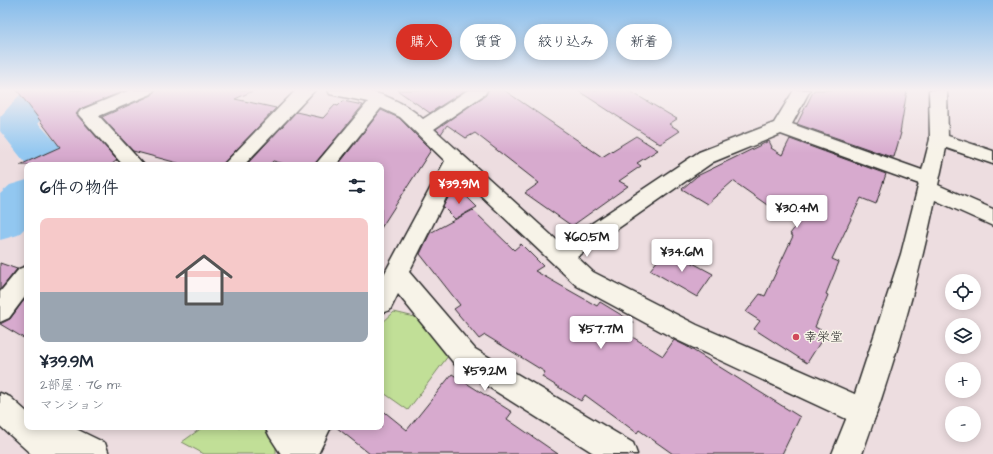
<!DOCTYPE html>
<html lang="ja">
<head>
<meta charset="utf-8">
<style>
	:root { --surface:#fff; --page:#f2f2f3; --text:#1f2937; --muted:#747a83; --accent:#d93025 }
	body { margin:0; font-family:"Architects Daughter","Klee One",sans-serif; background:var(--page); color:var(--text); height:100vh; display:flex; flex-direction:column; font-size:15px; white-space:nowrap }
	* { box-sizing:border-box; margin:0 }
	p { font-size:13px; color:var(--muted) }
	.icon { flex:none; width:22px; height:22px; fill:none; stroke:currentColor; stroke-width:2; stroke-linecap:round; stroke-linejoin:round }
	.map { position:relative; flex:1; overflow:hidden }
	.details { position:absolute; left:24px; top:162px; width:360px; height:268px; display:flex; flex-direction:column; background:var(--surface); border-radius:8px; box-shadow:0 2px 10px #0003 }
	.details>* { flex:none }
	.top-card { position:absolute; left:396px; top:24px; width:380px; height:36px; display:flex; gap:8px }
	.fabs { position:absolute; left:945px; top:274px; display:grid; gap:8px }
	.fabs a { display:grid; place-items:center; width:36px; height:36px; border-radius:50%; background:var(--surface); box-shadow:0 2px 10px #0003; font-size:20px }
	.price { position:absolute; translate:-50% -34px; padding:0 9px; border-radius:4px; background:#fff; color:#222; font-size:13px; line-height:26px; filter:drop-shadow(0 1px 2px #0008) }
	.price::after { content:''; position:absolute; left:50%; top:24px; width:12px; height:9px; margin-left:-6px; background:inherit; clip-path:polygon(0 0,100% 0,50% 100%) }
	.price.active { background:var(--accent); color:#fff }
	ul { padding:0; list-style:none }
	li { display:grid; align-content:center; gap:8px; height:212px; padding:0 16px }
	li span { display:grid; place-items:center; height:124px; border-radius:8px; color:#555 }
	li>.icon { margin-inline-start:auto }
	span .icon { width:72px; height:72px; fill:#fffc; stroke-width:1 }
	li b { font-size:17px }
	h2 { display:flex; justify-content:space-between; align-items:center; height:48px; padding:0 16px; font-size:17px }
	.chip { padding:0 14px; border-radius:18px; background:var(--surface); box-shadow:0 2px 10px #0003; font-size:14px; line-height:36px }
	.chip.active { background:var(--accent); color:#fff }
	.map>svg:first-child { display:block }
	.green { fill:#c1df97; stroke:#768561 }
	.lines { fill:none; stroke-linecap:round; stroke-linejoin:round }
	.river { fill:#92c7f0; fill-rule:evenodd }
	.building { fill:#d7aace; stroke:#2b2b2b }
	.minor-casing { stroke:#2b2b2b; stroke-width:3 }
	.tertiary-casing { stroke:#2b2b2b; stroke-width:3 }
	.primary-casing { stroke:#2b2b2b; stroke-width:3 }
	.minor { fill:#f7f3e8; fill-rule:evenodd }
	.tertiary { fill:#f7f3e8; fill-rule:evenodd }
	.primary { fill:#f7f3e8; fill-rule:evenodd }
	.poi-dot { fill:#d1495b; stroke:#f7f3e8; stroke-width:1.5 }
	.labels { text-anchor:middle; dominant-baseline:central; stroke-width:3; stroke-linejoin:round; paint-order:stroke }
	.poi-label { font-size:13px; fill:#2b2b2b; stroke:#f7f3e8; text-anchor:start }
</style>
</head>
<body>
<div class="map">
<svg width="993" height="454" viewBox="0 0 993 454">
	<rect width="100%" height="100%" fill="#eddde0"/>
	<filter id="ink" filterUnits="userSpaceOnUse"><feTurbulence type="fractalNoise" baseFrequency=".025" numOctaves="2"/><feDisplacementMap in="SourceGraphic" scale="8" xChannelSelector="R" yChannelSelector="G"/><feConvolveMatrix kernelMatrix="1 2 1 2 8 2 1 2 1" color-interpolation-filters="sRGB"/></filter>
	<g filter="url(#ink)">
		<!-- green -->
		<g class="green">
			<polygon points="394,312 419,318 451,352 408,410 381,391 381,324"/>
			<polygon points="203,427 267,427 276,441 276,454 204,454 182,442"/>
		</g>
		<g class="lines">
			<!-- river -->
			<g class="river">
				<polygon points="24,90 64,90 38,123 67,154 73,165 27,165 0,131 0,117"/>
				<polygon points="27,180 27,226 18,235 0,240 0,194 10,185"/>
			</g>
		</g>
		<!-- building -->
		<g class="building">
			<polygon points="17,90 126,90 80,109 76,114 117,160 111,165 20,165 60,147"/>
			<polygon points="155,90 255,90 235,99 276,108 222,165 185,165 133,151 102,117 152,95"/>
			<polygon points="397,90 465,90 430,113"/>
			<polygon points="488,90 504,90 602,157 636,136 658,150 637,163 641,166 619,181 628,186 572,226 525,193 539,183 475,133 466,138 447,125 441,134 436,129 486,95"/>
			<polygon points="577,90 628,90 677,119 669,124 680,131 660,144"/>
			<polygon points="814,90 907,90 900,133 901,133 894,157 891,157 797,124"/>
			<polygon points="343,101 363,105 314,165 289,165 273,161 269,165 246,165 296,112 323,118 335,105 338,106"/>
			<polygon points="381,110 399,118 431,150 381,228 381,165 338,165"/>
			<polygon points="790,139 886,174 876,204 861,198 832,259 839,262 826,294 828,295 815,327 826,333 807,363 754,329 760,321 746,312 760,294 765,296 793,236 790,234 799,222 780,214 733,181 707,204 682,189 697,176 769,141 772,147 771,148 782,155"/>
			<polygon points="460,190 477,207 455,219 443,207 449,196"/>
			<polygon points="473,210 514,250 521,244 543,266 535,271 597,306 600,302 633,322 626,333 663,356 674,340 686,346 800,417 782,454 673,454 639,430 637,433 585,395 581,401 542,377 545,372 485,335 479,339 454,309 460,305 420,254 430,233"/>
			<polygon points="667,249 713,274 697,297 650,270"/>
			<polygon points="0,263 17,269 0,290"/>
			<polygon points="27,296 27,340 0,324 10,319"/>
			<polygon points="452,374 512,412 507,419 558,454 370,454 336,427 381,427 381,409 407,430"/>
		</g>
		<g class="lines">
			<!-- minor casing -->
			<g class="minor-casing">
				<g id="minor">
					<polygon points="130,90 154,90 151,94 99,116 144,165 123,165 78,114 81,110"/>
					<polygon points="296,90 315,90 244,165 223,165"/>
					<path d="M328 90C338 90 349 89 359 90 382 92 407 104 423 119L468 90H487L485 94 434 129 561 244 699 152 774 123 794 90H810L792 124 936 175 939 180 936 185 929 187 922 185 781 134 713 162 577 257 593 272 697 325 873 402 877 412 873 422 863 426 853 422 679 341 577 286 458 174 409 272 475 349 633 443 637 454H595L457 367 398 294 390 310 381 313V280L445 161 400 117 381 108 336 165H315L368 102 330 94Z"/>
					<polygon points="939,133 993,151 993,164 932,143 930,139 932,135"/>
					<polygon points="27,266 27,294 9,318 0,322 0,292 19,269"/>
					<polygon points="265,427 298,427 299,429 300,427 331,427 318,454 281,454 270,437"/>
				</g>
			</g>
			<!-- tertiary casing -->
			<g class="tertiary-casing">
				<path id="tertiary" d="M929 90H947L948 139 938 185 993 209V226L935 200C917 286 892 372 862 454H832L849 412 901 254 930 139Z"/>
			</g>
			<!-- primary casing -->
			<g class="primary-casing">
				<polygon id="primary" points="0,393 10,397 27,412 27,427 72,427 105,443 109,454 31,454 0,426"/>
			</g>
			<!-- minor -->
			<use href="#minor" class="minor"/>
			<!-- tertiary -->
			<use href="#tertiary" class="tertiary"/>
			<!-- primary -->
			<use href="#primary" class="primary"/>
		</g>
	</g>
	<!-- sky -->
	<linearGradient id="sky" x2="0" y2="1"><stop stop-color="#85bceb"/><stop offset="0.59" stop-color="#f7f0f1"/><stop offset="1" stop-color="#f7f0f1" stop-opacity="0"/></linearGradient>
	<rect width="993" height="153" fill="url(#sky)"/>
	<!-- markers -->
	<circle class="poi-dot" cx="796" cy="337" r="4"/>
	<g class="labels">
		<!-- poi labels -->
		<g class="poi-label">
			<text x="804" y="337">幸栄堂</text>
		</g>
	</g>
</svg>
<div class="fabs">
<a><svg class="icon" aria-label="locate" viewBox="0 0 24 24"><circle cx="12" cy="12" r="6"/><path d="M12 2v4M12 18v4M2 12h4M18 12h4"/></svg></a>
<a><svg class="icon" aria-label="layers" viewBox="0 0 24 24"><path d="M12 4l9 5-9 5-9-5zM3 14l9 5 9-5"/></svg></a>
<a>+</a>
<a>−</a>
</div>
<b class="price active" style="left:459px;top:205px">¥39.9M</b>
<b class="price" style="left:797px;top:229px">¥30.4M</b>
<b class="price" style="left:587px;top:258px">¥60.5M</b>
<b class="price" style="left:682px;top:273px">¥34.6M</b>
<b class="price" style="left:601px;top:350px">¥57.7M</b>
<b class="price" style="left:485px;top:392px">¥59.2M</b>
<div class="top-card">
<a class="chip active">購入</a>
<a class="chip">賃貸</a>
<a class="chip">絞り込み</a>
<a class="chip">新着</a>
</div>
<section class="details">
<h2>6件の物件<svg class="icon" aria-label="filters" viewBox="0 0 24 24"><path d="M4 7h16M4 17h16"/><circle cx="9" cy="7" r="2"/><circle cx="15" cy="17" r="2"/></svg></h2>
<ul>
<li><span style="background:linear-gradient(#f6c9c9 60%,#9aa5b1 0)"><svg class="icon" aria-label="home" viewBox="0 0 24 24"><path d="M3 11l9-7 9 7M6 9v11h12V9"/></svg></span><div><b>¥39.9M</b><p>2部屋 · 76 m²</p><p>マンション</p></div></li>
</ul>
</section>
</div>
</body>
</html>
